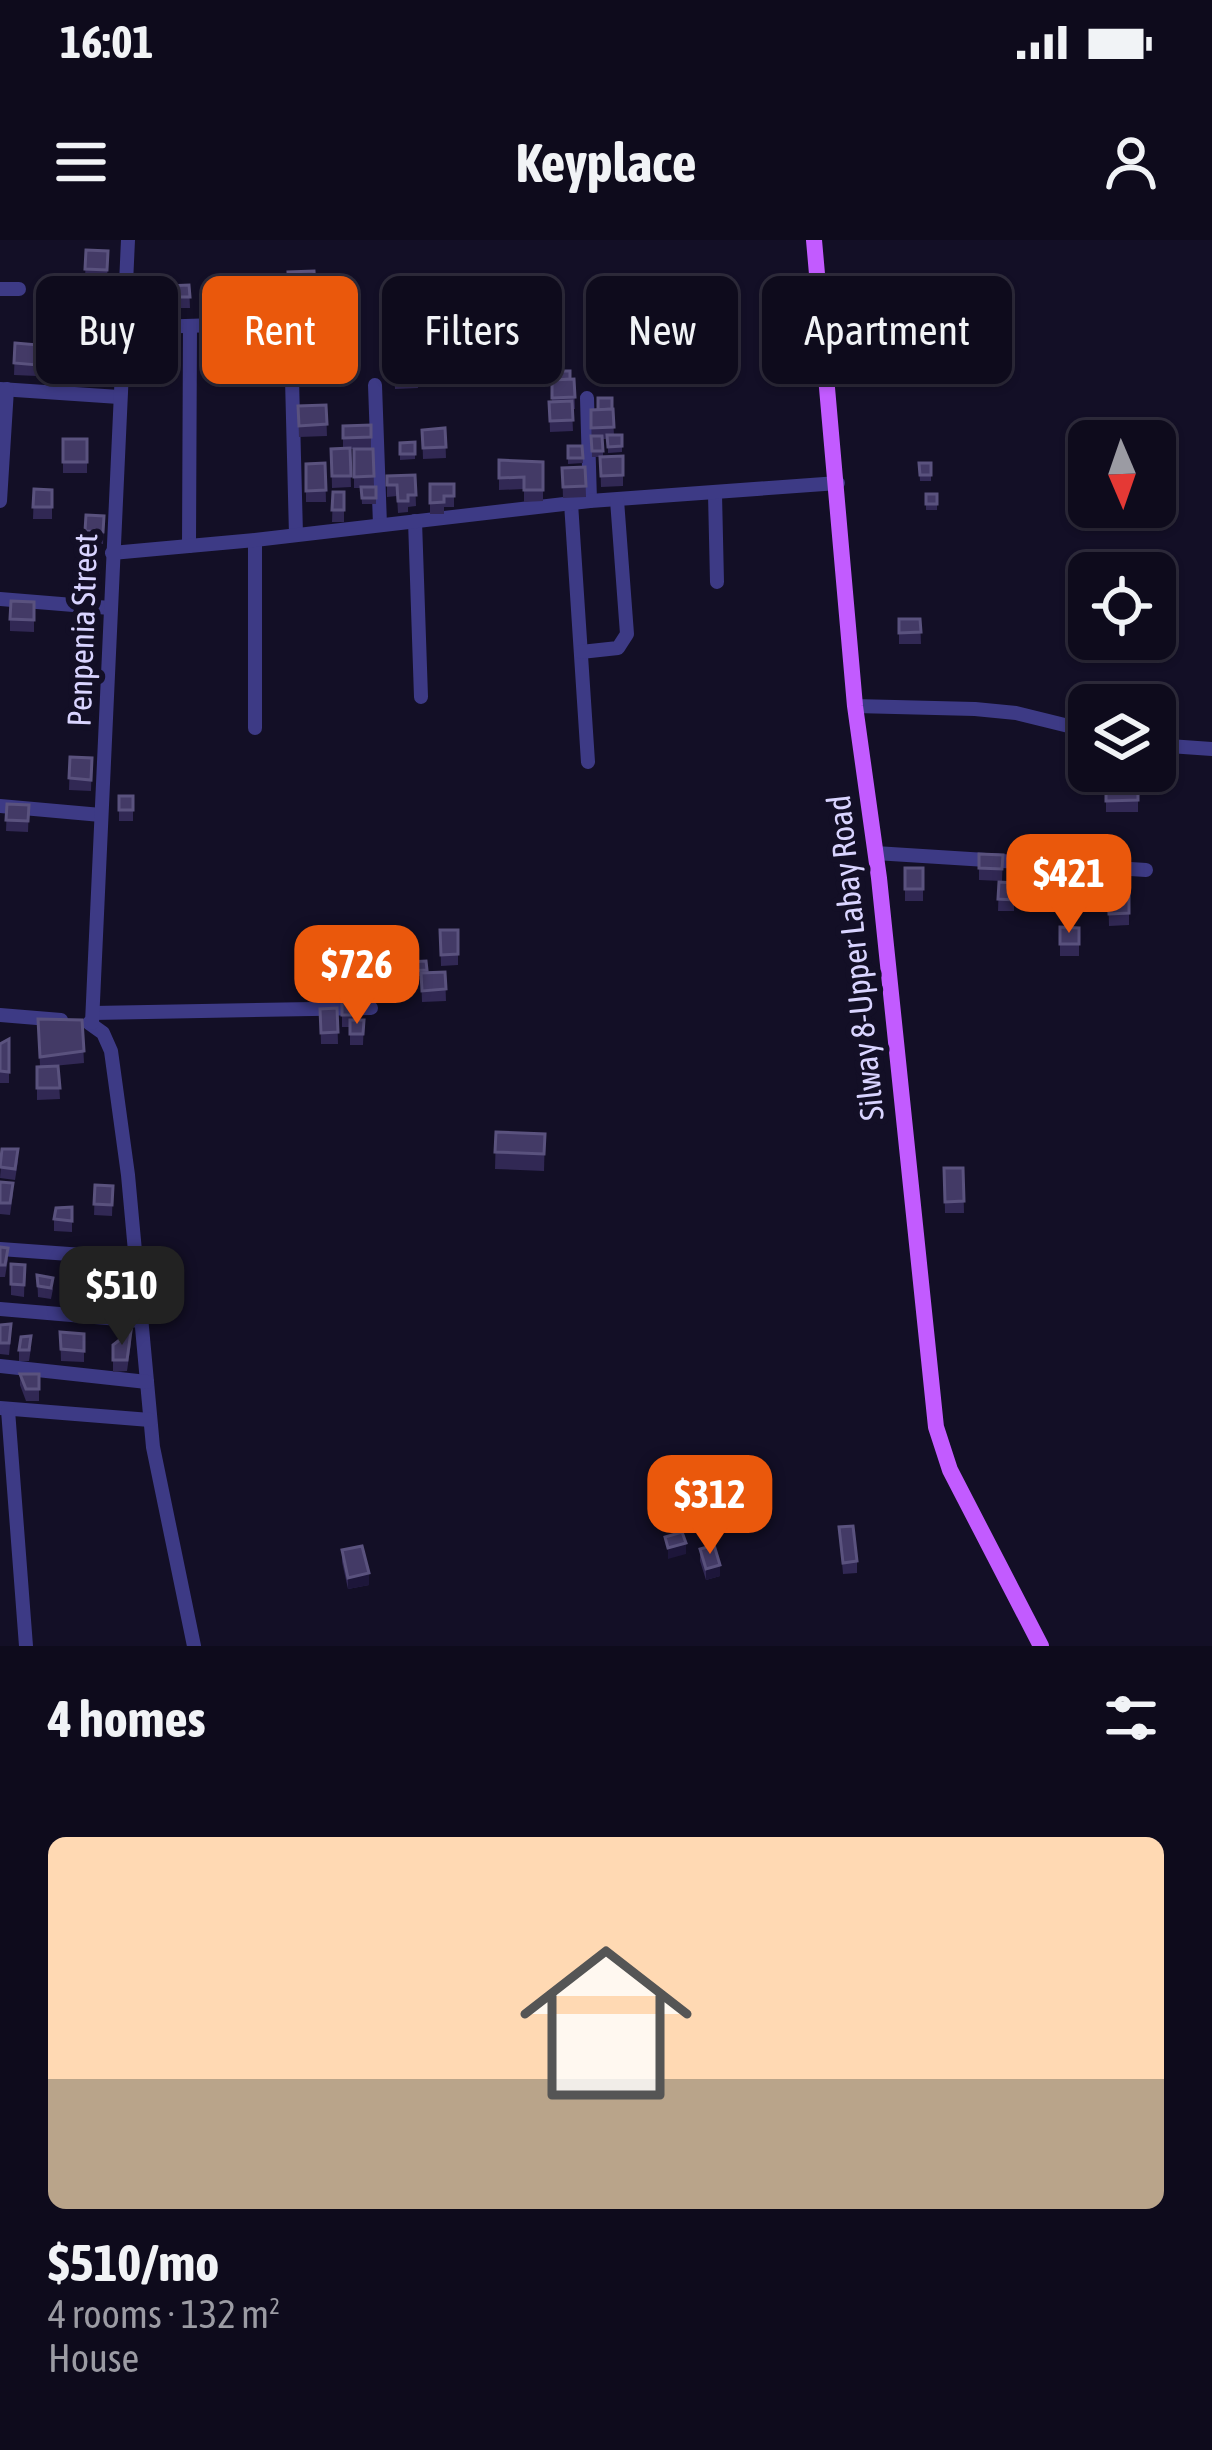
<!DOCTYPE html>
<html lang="en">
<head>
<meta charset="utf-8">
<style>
	:root { --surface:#0e0b1c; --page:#1c1929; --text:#f1f3f6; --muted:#9b9ba3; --line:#2e2b3b; --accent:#ea580c }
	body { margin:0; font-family:"Asap Condensed",sans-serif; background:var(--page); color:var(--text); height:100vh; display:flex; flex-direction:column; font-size:45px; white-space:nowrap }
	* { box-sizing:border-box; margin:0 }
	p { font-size:39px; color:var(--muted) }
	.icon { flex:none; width:66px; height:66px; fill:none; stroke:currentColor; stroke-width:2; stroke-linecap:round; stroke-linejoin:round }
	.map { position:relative; height:1406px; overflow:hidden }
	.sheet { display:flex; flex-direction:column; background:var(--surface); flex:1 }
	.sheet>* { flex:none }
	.banner { position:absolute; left:36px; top:36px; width:1140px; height:108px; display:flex; gap:24px }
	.needle { width:78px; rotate:178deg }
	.buttons { position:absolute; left:1068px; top:180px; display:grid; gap:24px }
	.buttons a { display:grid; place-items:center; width:108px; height:108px; border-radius:18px; background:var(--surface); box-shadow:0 3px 9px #0004,0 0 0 3px var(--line); font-size:60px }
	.price { position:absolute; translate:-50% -102px; padding:0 27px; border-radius:24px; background:var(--accent); color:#fff; font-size:39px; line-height:78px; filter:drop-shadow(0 3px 6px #0008) }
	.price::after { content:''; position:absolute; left:50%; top:72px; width:36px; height:27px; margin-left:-18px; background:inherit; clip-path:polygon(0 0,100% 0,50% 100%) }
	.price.on { background:#222; color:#fff }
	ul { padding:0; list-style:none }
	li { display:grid; align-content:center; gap:24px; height:636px; padding:0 48px }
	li+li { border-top:3px solid var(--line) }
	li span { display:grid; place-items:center; height:372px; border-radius:18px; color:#555 }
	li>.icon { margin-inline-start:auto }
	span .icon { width:216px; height:216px; fill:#fffc; stroke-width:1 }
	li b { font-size:51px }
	h2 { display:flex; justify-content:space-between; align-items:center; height:144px; padding:0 48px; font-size:51px }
	.chip { padding:0 42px; border-radius:18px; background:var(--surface); box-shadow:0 3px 9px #0004,0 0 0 3px var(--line); font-size:42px; line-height:108px }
	.chip.on { background:var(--accent); color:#fff }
	.status { display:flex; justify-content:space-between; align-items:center; height:84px; padding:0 60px; background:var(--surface); direction:ltr }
	.status svg { height:33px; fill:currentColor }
	header { display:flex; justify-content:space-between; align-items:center; height:156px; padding:0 48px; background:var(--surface); font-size:54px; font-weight:700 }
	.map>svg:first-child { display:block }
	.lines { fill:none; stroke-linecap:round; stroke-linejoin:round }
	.minor { stroke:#3d3a85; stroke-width:14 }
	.major { stroke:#c25bff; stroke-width:16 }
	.wall { fill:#312854 }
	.shaded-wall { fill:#1d163a }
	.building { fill:#433a66; stroke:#5a527e; stroke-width:3 }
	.labels { text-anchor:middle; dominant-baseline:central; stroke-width:12; stroke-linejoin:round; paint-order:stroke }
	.street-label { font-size:33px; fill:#d9d4ff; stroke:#130f26 }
</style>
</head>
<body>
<div class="status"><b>16:01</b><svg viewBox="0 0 49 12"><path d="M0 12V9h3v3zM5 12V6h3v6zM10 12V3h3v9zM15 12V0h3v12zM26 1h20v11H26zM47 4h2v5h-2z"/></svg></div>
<header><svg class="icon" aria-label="menu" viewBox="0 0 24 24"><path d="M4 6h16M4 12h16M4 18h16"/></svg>Keyplace<svg class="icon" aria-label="person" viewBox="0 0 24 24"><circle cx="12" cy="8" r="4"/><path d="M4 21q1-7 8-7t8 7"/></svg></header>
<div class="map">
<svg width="1212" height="1406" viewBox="0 0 1212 1406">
	<rect width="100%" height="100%" fill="#130f26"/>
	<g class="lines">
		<!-- minor -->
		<g class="minor">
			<polyline points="0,49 19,49"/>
			<polyline points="122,88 276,83 285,87 291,100 296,295"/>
			<polyline points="375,145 380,285"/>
			<polyline points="0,149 119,157"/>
			<polyline points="587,158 590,261"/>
			<polyline points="715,254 717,342"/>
			<polyline points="0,261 7,149"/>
			<polyline points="571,263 588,522"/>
			<polyline points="415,281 421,457"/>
			<polyline points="255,300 255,488"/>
			<polyline points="189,306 190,86"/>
			<polyline points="112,313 255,300 590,261 838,243"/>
			<polyline points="0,359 110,368"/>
			<polyline points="581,412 618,408 627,394 617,260"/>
			<polyline points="855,466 975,469 1016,473 1089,491"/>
			<polyline points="1155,505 1212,509"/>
			<polyline points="0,566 101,575"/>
			<polyline points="875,613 1146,630"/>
			<polyline points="93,773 371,768"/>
			<polyline points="0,775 61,780"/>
			<polyline points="89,783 103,793 111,811 128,935 153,1207 194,1406"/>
			<polyline points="92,783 128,0"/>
			<polyline points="0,1009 83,1015 136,1014"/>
			<polyline points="0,1069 142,1081"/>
			<polyline points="0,1126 147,1142"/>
			<polyline points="0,1168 150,1180"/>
			<polyline points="8,1170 26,1406"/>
		</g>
		<!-- major -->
		<polyline class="major" points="814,0 855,466 879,638 936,1187 950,1230 1041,1406"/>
	</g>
	<!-- wall -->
	<g class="wall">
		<polygon points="86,10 108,11 107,42 85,40"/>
		<polygon points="288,32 316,64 316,81 290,82"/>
		<polygon points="319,44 333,44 334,61 319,61"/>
		<polygon points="189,45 190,68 179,68 179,86 167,86 166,46"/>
		<polygon points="41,46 60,48 59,79 40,78"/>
		<rect x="586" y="54" width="18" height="23"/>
		<rect x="589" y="82" width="18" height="23"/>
		<rect x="498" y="95" width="19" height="39"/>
		<polygon points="302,101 321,101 322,140 302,140"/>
		<polygon points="15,103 39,117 37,136 14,135"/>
		<polygon points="597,110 608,110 609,130 597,130"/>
		<polygon points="417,119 418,148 395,149 394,120"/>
		<polygon points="532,126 544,126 544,146 533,146"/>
		<polygon points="574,139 575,169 572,169 573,191 550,192 549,162 552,162 552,140"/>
		<polygon points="612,158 614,195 622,195 622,212 608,213 608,199 603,199 603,217 592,217 591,170 598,170"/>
		<polygon points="326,165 327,196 299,197 298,166"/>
		<polygon points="371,185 371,209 350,209 351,247 332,248 331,209 343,209 343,186"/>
		<polygon points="445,188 446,218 423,219 422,190"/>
		<rect x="63" y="199" width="24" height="34"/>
		<polygon points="415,202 415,219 400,220 400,203"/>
		<polygon points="568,206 582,206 583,223 568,224"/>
		<polygon points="354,209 373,209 374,247 376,247 376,264 362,264 361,248 354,248"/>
		<polygon points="623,216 623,246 601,247 600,217"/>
		<polygon points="499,220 543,222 543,261 524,262 524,249 499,250"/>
		<polygon points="325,223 326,262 306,262 306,224"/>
		<polygon points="919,223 931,223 931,241 920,241"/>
		<polygon points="585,227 586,257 563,258 562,228"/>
		<polygon points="415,235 416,266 408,267 408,272 398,273 397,256 387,257 387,236"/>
		<polygon points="430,244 454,244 454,267 444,267 444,274 430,274"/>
		<polygon points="34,249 52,250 52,279 33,279"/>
		<polygon points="333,252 344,252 344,282 332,282"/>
		<rect x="926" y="254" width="11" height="16"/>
		<polygon points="86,275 104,276 103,304 85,303"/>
		<polygon points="78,308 99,308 98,345 77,344"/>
		<polygon points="34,362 34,392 10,391 10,379"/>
		<polygon points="899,379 920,379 921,404 899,404"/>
		<polygon points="70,517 92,518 91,551 69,550"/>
		<rect x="1106" y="541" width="32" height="31"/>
		<rect x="119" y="556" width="14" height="25"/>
		<polygon points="7,564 29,565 28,592 6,591"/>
		<polygon points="979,614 1003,615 1002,641 979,640"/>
		<rect x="905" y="628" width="18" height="33"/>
		<rect x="1045" y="634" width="13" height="32"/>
		<polygon points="999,642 1014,643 1014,671 998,671"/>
		<polygon points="1108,645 1129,645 1129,685 1109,686"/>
		<polygon points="1060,652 1078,652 1077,678 1060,678"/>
		<polygon points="1060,687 1079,688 1079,716 1060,716"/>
		<polygon points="440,690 458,690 458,725 441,726"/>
		<polygon points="407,722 427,730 427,733 445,732 446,761 422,762 421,736 407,736"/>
		<polygon points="342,761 356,761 356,780 364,780 363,805 350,805 350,787 342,787"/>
		<polygon points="337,768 338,804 321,804 320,769"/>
		<polygon points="38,779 82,780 84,823 53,826 58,826 60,859 37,860 37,827 40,827"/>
		<polygon points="9,799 9,843 0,843 0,804"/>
		<polygon points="496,892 545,894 544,931 495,929"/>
		<polygon points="2,909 18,921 15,940 0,938"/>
		<polygon points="944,928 963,928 964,973 945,973"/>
		<polygon points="0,942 13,954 10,975 0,974"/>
		<polygon points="95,945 113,946 112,976 94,975"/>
		<polygon points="72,967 72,992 54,991 54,979"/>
		<polygon points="0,1007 8,1019 5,1037 0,1037"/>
		<polygon points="11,1024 25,1025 24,1057 11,1055"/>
		<polygon points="37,1035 53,1049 51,1059 38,1057"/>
		<polygon points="89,1035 103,1037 102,1066 88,1065"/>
		<polygon points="0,1085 11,1095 9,1115 0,1114"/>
		<polygon points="60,1092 84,1094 84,1122 61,1121"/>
		<polygon points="131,1103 127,1131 113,1132 113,1105"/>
		<polygon points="31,1108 29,1121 19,1121 19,1110"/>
		<polygon points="20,1134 39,1134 39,1161 26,1161 20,1145"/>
		<polygon points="839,1287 857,1321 857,1333 843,1334"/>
		<polygon points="700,1309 720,1336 706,1340 700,1321"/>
		<polygon points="342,1310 369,1345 348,1349 342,1322"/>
	</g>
	<!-- shaded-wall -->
	<g class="shaded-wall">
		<polygon points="686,1303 686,1314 668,1319 668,1308"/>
		<polygon points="720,1325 720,1336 706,1340 706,1329"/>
		<polygon points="369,1333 369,1345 348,1349 348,1338"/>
	</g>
	<!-- building -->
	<g class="building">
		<polygon points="86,10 108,11 107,30 85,29"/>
		<polygon points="314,31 316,64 290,65 288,32"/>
		<polygon points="319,44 333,44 334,55 319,56"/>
		<polygon points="189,45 190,57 178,57 179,74 167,75 166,46"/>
		<polygon points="41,46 60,48 59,68 40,66"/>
		<rect x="586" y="54" width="18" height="12"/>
		<rect x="589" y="82" width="18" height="12"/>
		<rect x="498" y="95" width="19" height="27"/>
		<polygon points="302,101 321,101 322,129 302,129"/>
		<polygon points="15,103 39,105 37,125 14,123"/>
		<polygon points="597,110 608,110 609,124 597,125"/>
		<polygon points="417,119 418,137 395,138 394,120"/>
		<polygon points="532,126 544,126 544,140 533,140"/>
		<polygon points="555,131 570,131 570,139 555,140"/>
		<polygon points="574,139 575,157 552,158 552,140"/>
		<polygon points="598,158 612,158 612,169 598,170"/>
		<polygon points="572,161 573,180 550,181 549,162"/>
		<polygon points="326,165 327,184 299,186 298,166"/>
		<polygon points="613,169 614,187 591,188 591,170"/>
		<polygon points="371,185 371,197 343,198 343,186"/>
		<polygon points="445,188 446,207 423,208 422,190"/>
		<polygon points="607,195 622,195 622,206 608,207"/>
		<polygon points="591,196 602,196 603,211 592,211"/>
		<rect x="63" y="199" width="24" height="23"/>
		<polygon points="415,202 415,214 400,214 400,203"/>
		<polygon points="568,206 582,206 583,218 568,218"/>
		<polygon points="350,208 351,236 332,236 331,209"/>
		<polygon points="354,209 373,209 374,236 354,237"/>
		<polygon points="623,216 623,235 601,236 600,217"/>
		<polygon points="499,220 543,222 543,250 524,250 524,237 499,238"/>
		<polygon points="325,223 326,250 306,251 306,224"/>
		<polygon points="919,223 931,223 931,235 920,235"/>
		<polygon points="585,227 586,246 563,247 562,228"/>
		<polygon points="415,235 416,255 408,255 408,261 398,261 397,245 387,245 387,236"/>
		<polygon points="430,244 454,244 454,256 444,256 444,262 430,263"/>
		<polygon points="361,247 376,247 376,258 362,258"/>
		<polygon points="34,249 52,250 52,267 33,267"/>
		<polygon points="333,252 344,252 344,270 332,270"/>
		<rect x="926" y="254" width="11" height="10"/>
		<polygon points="86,275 104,276 103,292 85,291"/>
		<polygon points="78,308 99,308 98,333 77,332"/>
		<polygon points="11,361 34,362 34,380 10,379"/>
		<polygon points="899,379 920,379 921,392 899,393"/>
		<polygon points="70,517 92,518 91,540 69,538"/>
		<polygon points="1106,541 1138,541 1138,560 1106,561"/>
		<rect x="119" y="556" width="14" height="14"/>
		<polygon points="7,564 29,565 28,581 6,580"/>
		<polygon points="979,614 1003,615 1002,629 979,628"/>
		<rect x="905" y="628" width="18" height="21"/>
		<rect x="1045" y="634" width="13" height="20"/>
		<polygon points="999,642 1014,643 1014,660 998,659"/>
		<polygon points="1108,645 1129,645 1129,673 1109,674"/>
		<polygon points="1060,652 1078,652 1077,667 1060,666"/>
		<polygon points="1060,687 1079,688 1079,704 1060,704"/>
		<polygon points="440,690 458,690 458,714 441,715"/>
		<polygon points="426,721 427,730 407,731 407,722"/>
		<polygon points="445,732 446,749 422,751 421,733"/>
		<rect x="342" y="761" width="14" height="14"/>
		<polygon points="337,768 338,792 321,793 320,769"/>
		<polygon points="38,779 82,780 84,811 40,817"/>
		<polygon points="350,780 364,780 363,794 350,794"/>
		<polygon points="9,799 9,832 0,831 0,804"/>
		<polygon points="58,826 60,848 37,848 37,827"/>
		<polygon points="496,892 545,894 544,914 495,912"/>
		<polygon points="2,909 18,909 15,929 0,927"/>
		<polygon points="944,928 963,928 964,961 945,962"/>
		<polygon points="0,942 13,943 10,963 0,963"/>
		<polygon points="95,945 113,946 112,965 94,964"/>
		<polygon points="72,967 72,981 54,979 56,968"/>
		<polygon points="0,1007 8,1008 5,1025 0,1025"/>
		<polygon points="11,1024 25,1025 24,1045 11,1044"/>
		<polygon points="37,1035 53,1038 51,1048 38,1046"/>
		<polygon points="89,1035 103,1037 102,1054 88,1053"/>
		<polygon points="11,1084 9,1103 0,1103 0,1085"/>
		<polygon points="131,1091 127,1120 113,1120 113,1105"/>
		<polygon points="60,1092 84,1094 84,1111 61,1109"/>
		<polygon points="31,1096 29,1110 19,1110 21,1097"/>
		<polygon points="20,1134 39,1134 39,1149 26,1149"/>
		<polygon points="853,1286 857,1321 843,1323 839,1287"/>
		<polygon points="682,1292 686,1303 668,1308 665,1297"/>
		<polygon points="714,1305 720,1325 706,1329 700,1309"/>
		<polygon points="362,1306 369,1333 348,1338 342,1310"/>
	</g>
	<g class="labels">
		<!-- street labels -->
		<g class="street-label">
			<text transform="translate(82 390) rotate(-88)">Penpenia Street</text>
			<text transform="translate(855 718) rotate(-96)">Silway 8-Upper Labay Road</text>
		</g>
	</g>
</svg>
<div class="buttons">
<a><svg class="needle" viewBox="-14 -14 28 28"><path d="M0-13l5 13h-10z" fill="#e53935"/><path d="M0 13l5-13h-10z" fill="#9b9ba3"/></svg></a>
<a><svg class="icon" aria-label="locate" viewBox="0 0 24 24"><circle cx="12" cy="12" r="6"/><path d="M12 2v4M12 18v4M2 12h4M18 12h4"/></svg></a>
<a><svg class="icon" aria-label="layers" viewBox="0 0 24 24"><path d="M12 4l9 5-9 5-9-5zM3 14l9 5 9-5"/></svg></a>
</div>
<b class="price" style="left:1069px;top:696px">$421</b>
<b class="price" style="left:357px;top:787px">$726</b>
<b class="price on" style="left:122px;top:1108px">$510</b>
<b class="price" style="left:710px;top:1317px">$312</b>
<div class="banner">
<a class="chip">Buy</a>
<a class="chip on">Rent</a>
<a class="chip">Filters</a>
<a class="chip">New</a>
<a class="chip">Apartment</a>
</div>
</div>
<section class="sheet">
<h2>4 homes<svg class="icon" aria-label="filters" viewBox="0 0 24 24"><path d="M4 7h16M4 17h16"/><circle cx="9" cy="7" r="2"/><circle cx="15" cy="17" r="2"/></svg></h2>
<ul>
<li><span style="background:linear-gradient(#ffd9b3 65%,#b9a48a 0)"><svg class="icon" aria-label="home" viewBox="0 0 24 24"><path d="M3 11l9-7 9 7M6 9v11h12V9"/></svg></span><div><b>$510/mo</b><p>4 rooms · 132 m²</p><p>House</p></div></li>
</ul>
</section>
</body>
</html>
